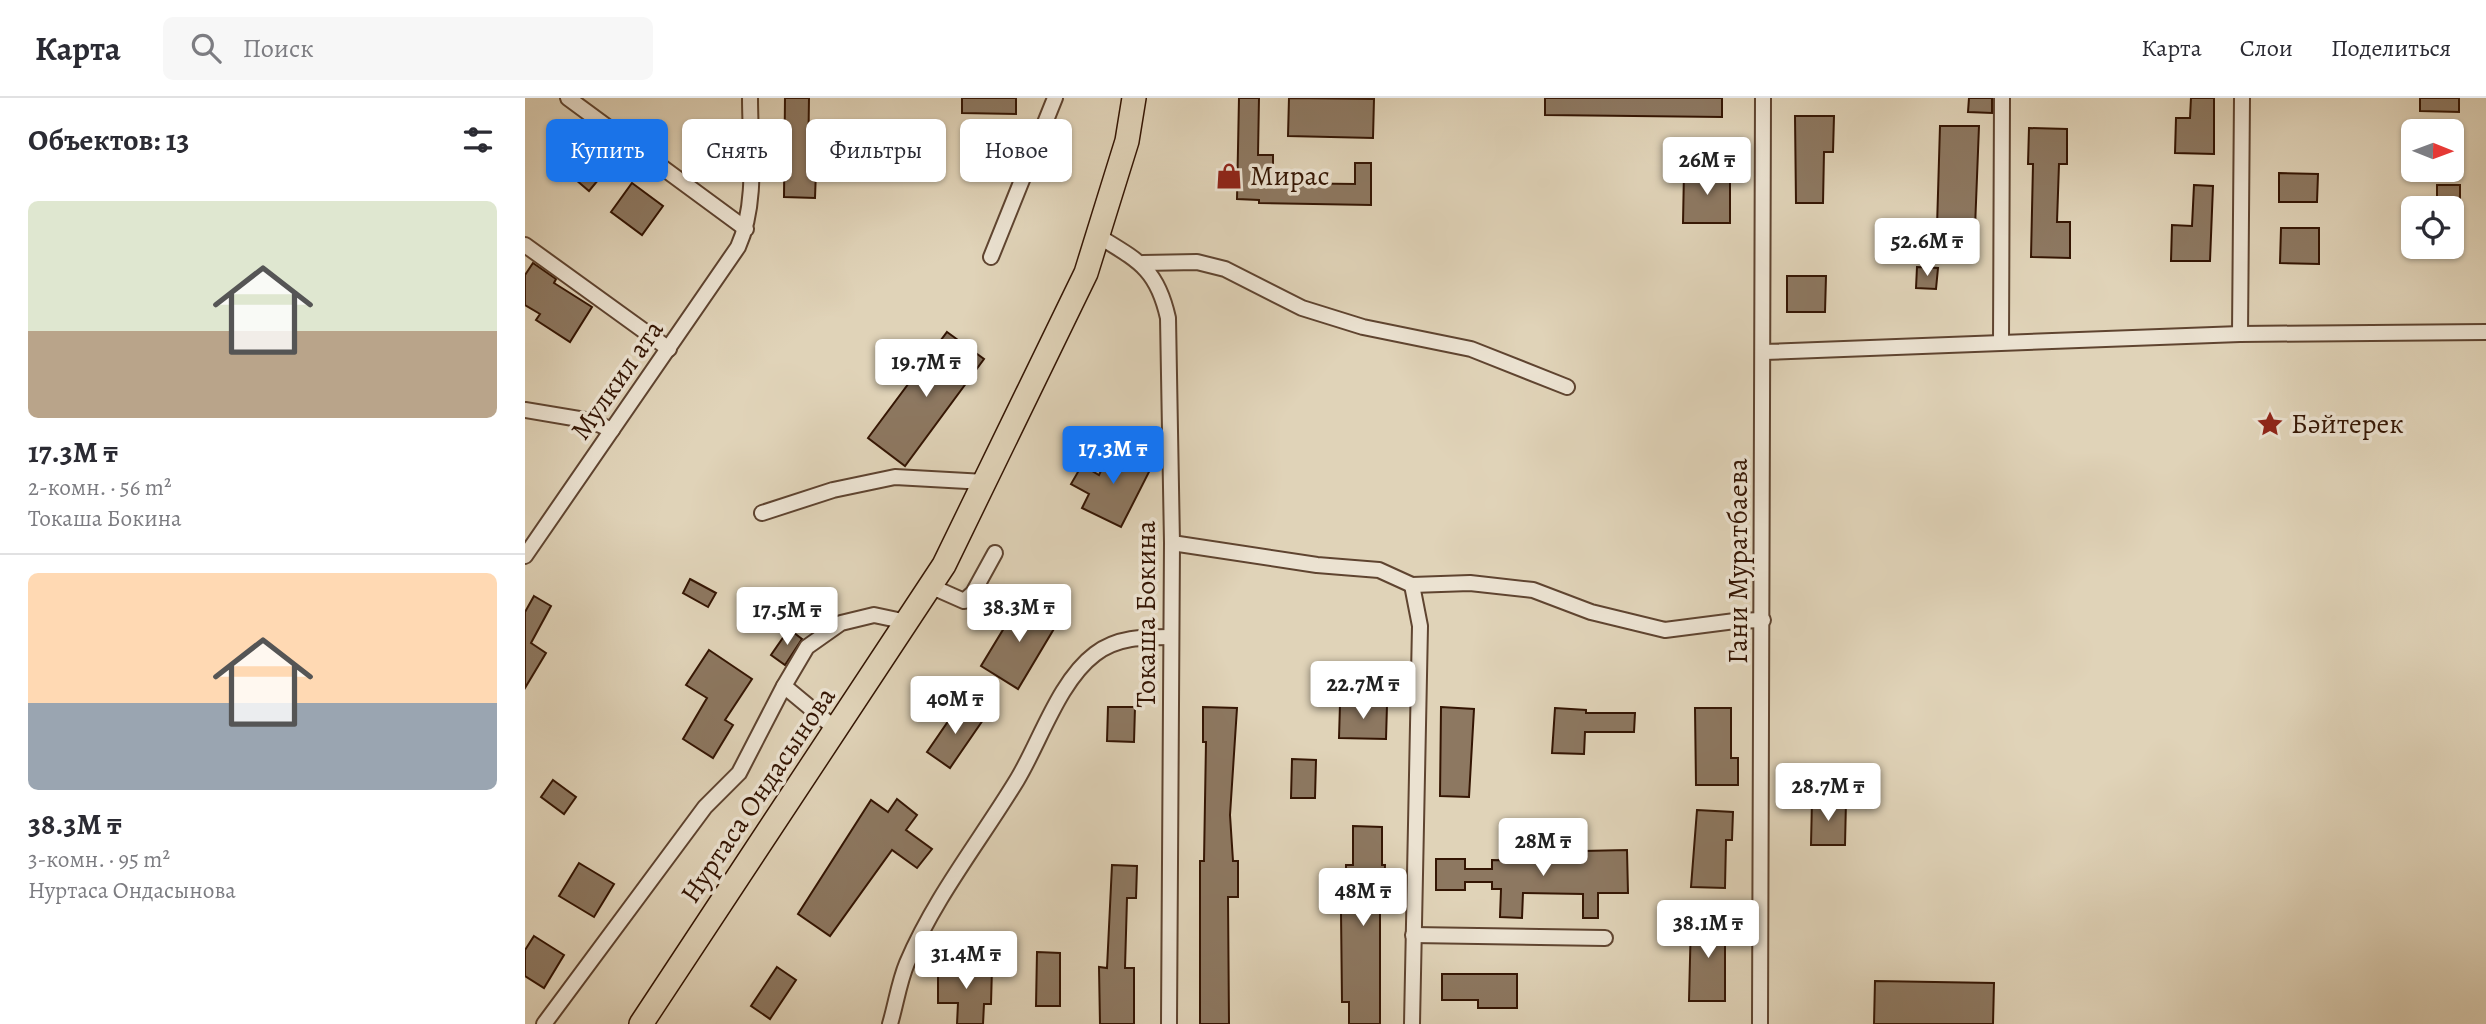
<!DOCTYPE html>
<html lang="ru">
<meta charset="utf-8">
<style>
:root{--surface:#fff;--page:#f7f7f7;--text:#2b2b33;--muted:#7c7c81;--line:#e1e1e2;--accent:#1a73e8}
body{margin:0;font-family:Alegreya,serif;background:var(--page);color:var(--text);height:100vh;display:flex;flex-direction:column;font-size:26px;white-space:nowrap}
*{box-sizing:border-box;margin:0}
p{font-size:23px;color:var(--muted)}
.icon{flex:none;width:38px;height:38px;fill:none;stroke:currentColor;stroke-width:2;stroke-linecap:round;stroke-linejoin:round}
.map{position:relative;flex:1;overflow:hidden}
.side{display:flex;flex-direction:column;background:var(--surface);width:525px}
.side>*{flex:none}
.top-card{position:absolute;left:21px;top:21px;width:665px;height:63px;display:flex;gap:14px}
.needle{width:46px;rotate:91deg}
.tools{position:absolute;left:1876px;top:21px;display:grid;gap:14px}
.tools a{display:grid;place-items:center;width:63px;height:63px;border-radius:10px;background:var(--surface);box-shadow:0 2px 5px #0004;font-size:35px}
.price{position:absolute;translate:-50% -60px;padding:0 16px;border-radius:7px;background:#fff;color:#222;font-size:23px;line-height:46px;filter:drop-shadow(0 2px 4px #0008)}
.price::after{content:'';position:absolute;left:50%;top:42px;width:21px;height:16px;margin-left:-10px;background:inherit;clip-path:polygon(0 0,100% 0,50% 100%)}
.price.selected{background:var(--accent);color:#fff}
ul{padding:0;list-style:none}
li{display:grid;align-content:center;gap:14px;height:371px;padding:0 28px}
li+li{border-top:2px solid var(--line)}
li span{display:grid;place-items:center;height:217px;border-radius:10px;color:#555}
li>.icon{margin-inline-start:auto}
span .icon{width:126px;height:126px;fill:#fffc;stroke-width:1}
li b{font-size:30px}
h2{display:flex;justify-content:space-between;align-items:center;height:84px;padding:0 28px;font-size:30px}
.pill{padding:0 24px;border-radius:10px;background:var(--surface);box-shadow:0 2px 5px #0004;font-size:24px;line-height:63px}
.pill.selected{background:var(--accent);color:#fff}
header{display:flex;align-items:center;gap:42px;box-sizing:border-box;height:98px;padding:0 35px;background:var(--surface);border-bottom:2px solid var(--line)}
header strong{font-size:33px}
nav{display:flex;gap:38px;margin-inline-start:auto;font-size:24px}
.search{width:490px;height:63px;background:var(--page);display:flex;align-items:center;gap:18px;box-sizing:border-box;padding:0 24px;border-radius:10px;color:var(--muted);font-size:26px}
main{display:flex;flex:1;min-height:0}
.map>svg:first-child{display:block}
</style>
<header>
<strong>Карта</strong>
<div class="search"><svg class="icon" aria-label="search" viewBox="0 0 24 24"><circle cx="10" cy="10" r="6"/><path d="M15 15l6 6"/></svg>Поиск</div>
<nav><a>Карта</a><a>Слои</a><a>Поделиться</a></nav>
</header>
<main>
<section class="side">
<h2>Объектов: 13<svg class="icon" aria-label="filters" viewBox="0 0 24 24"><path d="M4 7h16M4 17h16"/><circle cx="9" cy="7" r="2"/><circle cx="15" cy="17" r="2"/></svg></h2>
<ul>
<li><span style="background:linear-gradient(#dfe7d0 60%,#b9a48a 0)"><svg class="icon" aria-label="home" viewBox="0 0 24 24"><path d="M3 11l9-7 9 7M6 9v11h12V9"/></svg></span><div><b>17.3M ₸</b><p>2-комн. · 56 m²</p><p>Токаша Бокина</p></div></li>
<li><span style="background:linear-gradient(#ffd9b3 60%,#9aa5b1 0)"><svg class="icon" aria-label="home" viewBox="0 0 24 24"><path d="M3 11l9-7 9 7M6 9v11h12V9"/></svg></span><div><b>38.3M ₸</b><p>3-комн. · 95 m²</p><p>Нуртаса Ондасынова</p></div></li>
</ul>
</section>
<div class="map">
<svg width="1961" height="926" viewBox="0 0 1961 926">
<rect width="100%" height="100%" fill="#e0d3b8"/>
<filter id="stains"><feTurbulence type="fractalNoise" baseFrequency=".00286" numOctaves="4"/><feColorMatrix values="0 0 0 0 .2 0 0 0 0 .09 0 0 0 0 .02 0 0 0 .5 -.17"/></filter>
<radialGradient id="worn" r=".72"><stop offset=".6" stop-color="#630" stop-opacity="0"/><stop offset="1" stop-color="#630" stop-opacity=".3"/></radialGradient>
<!-- building -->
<g fill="#8d7861" stroke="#341503" stroke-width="2">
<path d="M260 0H284L283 72H291L290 100 259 99Z"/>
<path d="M437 0H491V16L437 15Z"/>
<path d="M714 0H734L733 57H748V85L830 86V65H846V107L734 105V102L712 101Z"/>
<path d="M764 0 849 1 848 40 763 38Z"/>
<path d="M1020 0H1197V19L1020 17Z"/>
<path d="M1444 0H1467V15L1443 14Z"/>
<path d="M1666 0H1689V56L1650 55 1651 20H1665Z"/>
<path d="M1895 0H1934V14L1895 13Z"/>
<path d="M1270 18H1309L1308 54H1299L1298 105H1271Z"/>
<path d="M1415 28H1454L1450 130 1412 129Z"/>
<path d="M1504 30 1542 31V66H1534L1532 124H1545V160L1506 159 1508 66H1503Z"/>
<path d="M68 48 87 65 64 93 44 76Z"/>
<path d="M1159 73H1205V125H1158Z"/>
<path d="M1754 75 1793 76 1792 104H1754Z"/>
<path d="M107 85 138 108 117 137 86 114Z"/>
<path d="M1669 87 1688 88 1685 163H1646L1647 127 1667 128Z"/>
<rect x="1912" y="87" width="23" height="23"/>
<path d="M1756 130H1794V166L1755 165Z"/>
<path d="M8 165 31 181 29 185 67 209 45 244 11 222 15 216 0 207V177Z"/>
<path d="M1392 169 1413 170 1411 191 1391 190Z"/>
<path d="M1262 178H1301L1300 214H1262Z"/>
<path d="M422 234 459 261 380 368 343 340Z"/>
<path d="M588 348 627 368 596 429 557 410 564 396 546 386 557 367 574 377Z"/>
<path d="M165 481 191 495 183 509 158 495Z"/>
<path d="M9 498 26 508 6 545 21 555 0 590V514Z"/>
<path d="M496 502 533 524 493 591 456 568Z"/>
<path d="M264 531 277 541 260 567 246 557Z"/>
<path d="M184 552 227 581 200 622 208 627 188 660 158 641 182 600 161 587Z"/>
<path d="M435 606 458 622 425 670 402 654Z"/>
<path d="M815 606 862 607 861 641 814 640Z"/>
<path d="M583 609H610L609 644 582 643Z"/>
<path d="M678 609 712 610 705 717 708 763H713V799H703L704 926H675V763H679L681 644H678Z"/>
<path d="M916 609 949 611 944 699 915 698Z"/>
<path d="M1030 610 1061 612V615H1110L1109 634H1060L1059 656 1027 655Z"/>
<path d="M1170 610H1206V660H1213V687H1171Z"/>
<path d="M767 661 791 662 790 700H766Z"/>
<path d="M28 682 51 699 39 716 16 699Z"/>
<path d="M372 701 392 717 381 732 407 751 392 770 367 752 305 838 273 816 346 702 363 714Z"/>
<path d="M1287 702 1321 703 1320 747H1286Z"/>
<path d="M1172 712 1208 714 1207 742H1201L1200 790 1166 789Z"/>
<path d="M828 728 857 729V767H860L859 795H855V926H824V904H817L816 814H821V767H828Z"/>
<path d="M1102 752 1103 795H1073V820H1058V796L998 795 997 820 975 819 976 791H967V784H940V792H911V761H940V771H967V762L1018 763V759H1058V753Z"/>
<path d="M54 765 89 786 69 819 34 798Z"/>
<path d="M587 767 612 768 611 800H602L600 870H609V926H575L574 869 582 870Z"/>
<path d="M1200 820V903H1164L1166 821Z"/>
<path d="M9 838 39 857 19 890 0 878V852Z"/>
<path d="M512 854 535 855V908H511Z"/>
<path d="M413 868 467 870 466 906H459L458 926H432L433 905H413Z"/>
<path d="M252 869 271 882 245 921 226 908Z"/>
<path d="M917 876H992V910H953V902H917Z"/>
<path d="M1350 883 1469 885 1468 926H1349Z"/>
</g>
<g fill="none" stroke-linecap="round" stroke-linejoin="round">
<!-- minor casing -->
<g stroke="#5f4430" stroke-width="18">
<g id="minor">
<path d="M43 0 221 131"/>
<path d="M573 138C614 163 632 171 643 220L647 445 644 926"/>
<path d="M0 147 144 251"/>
<path d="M466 159 530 0"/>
<path d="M618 165 672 164 700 171 777 210 838 229 946 251 1042 289"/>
<path d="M1715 236 1717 0"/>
<path d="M1476 244 1477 0"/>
<path d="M1239 254 1715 236 1961 234"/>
<path d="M0 312 66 323 87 332"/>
<path d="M237 415 308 392 370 379 460 384"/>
<path d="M647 445 792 467 854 472 887 487 945 485 1008 492 1066 514 1140 532 1210 523 1238 522"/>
<path d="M0 458 213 149C233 105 225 48 225 0"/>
<path d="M887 487 895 528 887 926"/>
<path d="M405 488 439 503 448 495 470 455"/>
<path d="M259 588 282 549 316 525 349 517 382 524"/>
<path d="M888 837 1080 840"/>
<path d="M19 926 180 709 214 675 259 588 312 632"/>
<path d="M365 926C371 906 374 884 382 865 410 799 455 743 492 682 515 644 534 583 570 556 592 539 618 539 646 539"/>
<path d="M1235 926 1238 0"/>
</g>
</g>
<!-- primary casing -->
<g stroke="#341503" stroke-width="26">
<path id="primary" d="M116 926 419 467 561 175 602 43 609 0"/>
</g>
<!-- minor -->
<use href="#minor" stroke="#ebe2d1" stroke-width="14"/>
<!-- primary -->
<use href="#primary" stroke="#e0d3b8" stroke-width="23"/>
</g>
<!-- icons -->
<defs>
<g id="shop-bare" transform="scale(2.1)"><path d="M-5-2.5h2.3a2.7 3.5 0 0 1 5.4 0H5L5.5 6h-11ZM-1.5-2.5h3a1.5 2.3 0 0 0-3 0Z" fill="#8f2418" stroke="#ebe2d1" stroke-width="2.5" paint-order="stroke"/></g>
<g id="sight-bare" transform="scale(2.1)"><path d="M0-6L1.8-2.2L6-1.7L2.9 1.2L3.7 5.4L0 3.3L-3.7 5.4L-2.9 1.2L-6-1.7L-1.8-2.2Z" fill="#8f2418" stroke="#ebe2d1" stroke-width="2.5" paint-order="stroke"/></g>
</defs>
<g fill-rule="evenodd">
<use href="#shop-bare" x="704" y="78"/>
<use href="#sight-bare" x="1745" y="326"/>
</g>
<g text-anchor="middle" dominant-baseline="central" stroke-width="7" stroke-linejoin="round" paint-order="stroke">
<!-- poi labels -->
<g font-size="28" fill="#341503" stroke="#ebe2d1" text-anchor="start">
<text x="725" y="78">Мирас</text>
<text x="1766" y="326">Бәйтерек</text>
</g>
<!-- street labels -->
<g font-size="28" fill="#341503" stroke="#ebe2d1">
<text transform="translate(92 282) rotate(-55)">Мулкил ата</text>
<text transform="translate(1213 463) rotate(-90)">Гани Муратбаева</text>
<text transform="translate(621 516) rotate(-90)">Токаша Бокина</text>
<text transform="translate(233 697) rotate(-56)">Нуртаса Ондасынова</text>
</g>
</g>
<rect width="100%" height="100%" filter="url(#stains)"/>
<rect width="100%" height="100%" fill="url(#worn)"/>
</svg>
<div class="tools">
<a><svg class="needle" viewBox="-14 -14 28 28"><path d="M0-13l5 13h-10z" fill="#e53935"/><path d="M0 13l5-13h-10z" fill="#7c7c81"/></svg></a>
<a><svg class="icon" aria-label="locate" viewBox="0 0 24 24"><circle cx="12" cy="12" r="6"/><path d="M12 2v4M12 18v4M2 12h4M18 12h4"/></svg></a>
</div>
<b class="price" style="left:1182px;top:99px">26M ₸</b>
<b class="price" style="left:1402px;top:180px">52.6M ₸</b>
<b class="price" style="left:401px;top:301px">19.7M ₸</b>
<b class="price selected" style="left:588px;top:388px">17.3M ₸</b>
<b class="price" style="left:494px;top:546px">38.3M ₸</b>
<b class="price" style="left:262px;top:549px">17.5M ₸</b>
<b class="price" style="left:838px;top:623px">22.7M ₸</b>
<b class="price" style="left:430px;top:638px">40M ₸</b>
<b class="price" style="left:1303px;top:725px">28.7M ₸</b>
<b class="price" style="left:1018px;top:780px">28M ₸</b>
<b class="price" style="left:838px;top:830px">48M ₸</b>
<b class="price" style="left:1183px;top:862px">38.1M ₸</b>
<b class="price" style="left:441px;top:893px">31.4M ₸</b>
<div class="top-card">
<a class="pill selected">Купить</a>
<a class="pill">Снять</a>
<a class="pill">Фильтры</a>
<a class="pill">Новое</a>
</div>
</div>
</main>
